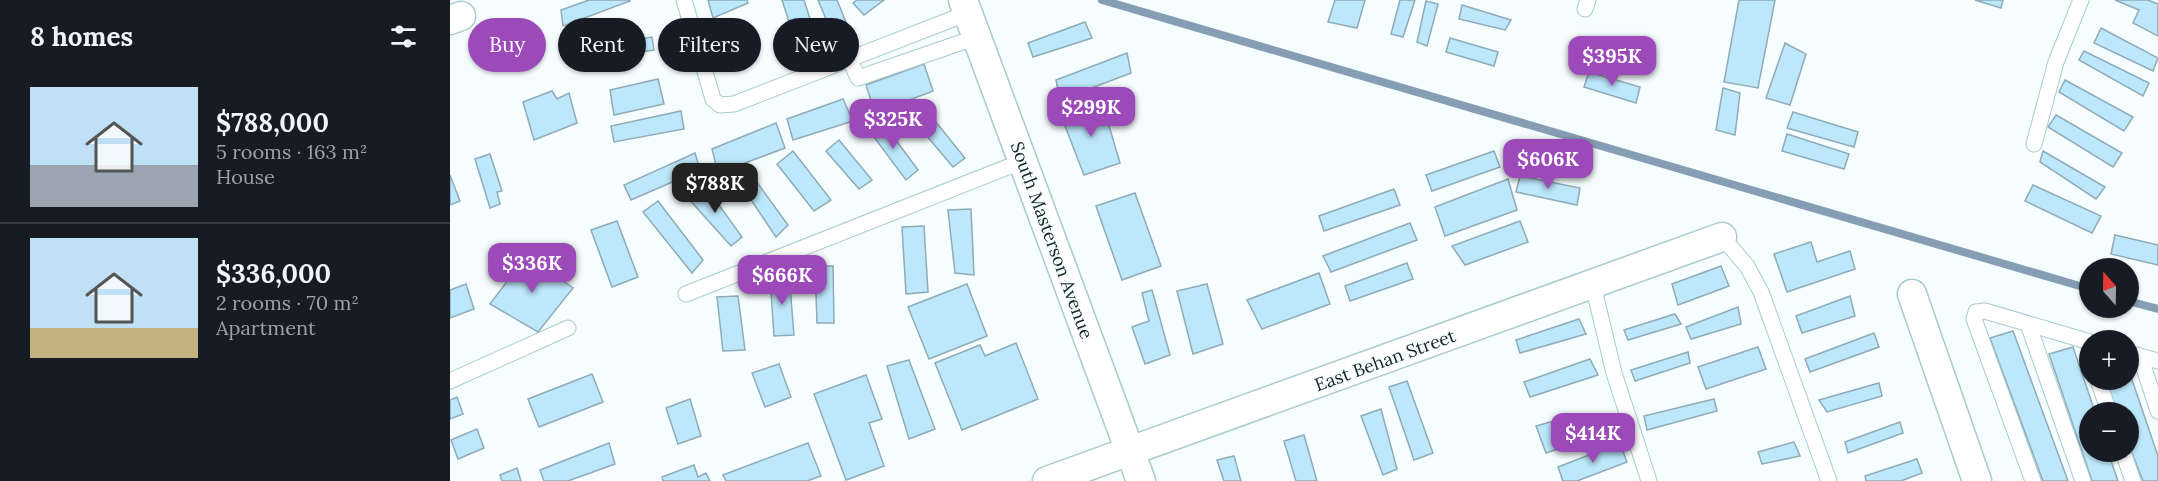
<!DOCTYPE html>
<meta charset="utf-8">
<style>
:root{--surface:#171b24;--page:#242831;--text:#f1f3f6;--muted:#9ea1a6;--line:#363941;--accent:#9c4ab9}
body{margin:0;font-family:Lora,serif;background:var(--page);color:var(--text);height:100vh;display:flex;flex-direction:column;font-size:22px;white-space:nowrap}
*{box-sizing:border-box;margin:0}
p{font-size:20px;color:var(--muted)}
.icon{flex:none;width:33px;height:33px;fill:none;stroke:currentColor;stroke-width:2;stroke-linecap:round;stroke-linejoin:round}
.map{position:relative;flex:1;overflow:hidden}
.drawer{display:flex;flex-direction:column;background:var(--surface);width:450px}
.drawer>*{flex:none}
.top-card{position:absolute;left:18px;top:18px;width:570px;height:54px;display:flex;gap:12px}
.needle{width:39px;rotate:340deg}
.fabs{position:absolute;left:1629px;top:258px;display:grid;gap:12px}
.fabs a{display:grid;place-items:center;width:60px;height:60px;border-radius:50%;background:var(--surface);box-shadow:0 2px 4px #0004;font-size:30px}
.price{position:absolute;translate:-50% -51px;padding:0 14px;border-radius:12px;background:var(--accent);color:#fff;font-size:20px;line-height:39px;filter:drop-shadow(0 2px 3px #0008)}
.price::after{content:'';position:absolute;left:50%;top:36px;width:18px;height:14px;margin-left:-9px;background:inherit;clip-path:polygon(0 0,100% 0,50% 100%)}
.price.on{background:#222;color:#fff}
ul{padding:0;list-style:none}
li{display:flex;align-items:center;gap:18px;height:150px;padding:0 30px}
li+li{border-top:2px solid var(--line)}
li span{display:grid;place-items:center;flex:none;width:168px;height:120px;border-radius:0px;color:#555}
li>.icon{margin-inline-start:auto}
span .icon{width:72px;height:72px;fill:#fffc;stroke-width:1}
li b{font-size:26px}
h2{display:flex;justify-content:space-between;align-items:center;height:72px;padding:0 30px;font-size:26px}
.tag{padding:0 21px;border-radius:27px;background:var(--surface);box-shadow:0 2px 4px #0004;font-size:21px;line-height:54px}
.tag.on{background:var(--accent);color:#fff}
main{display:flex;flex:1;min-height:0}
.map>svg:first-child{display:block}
</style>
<main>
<section class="drawer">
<h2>8 homes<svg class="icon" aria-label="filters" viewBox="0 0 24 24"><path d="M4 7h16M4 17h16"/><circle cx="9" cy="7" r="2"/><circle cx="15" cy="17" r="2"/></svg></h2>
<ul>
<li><span style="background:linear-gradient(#bfe0f5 65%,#9aa5b1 0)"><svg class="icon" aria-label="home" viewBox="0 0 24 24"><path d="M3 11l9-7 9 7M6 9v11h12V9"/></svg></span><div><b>$788,000</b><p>5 rooms · 163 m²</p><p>House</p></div></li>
<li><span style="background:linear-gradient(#bfe0f5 75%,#c2b280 0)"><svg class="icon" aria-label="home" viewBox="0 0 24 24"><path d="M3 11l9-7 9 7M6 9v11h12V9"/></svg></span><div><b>$336,000</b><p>2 rooms · 70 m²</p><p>Apartment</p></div></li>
</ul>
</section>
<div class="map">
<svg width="1708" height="481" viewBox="0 0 1708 481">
<rect width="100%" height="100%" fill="#f6fdfe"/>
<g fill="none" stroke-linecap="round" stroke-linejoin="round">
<!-- stream -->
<g stroke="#869eb3" stroke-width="8">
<path d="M652 0 1640 289"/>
<path d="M1678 301 1708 309"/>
</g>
</g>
<!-- building -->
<g fill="#bde8fb" stroke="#8fabb8" stroke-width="1.5">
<path d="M139 0H180V1L113 26 111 10Z"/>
<path d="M258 0H297L298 3 263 18Z"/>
<path d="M332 0H354L362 25 342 31Z"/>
<path d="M368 0H387L400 32 384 38Z"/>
<path d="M407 0H434L414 15 403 3Z"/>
<path d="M885 0H915L907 28 878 22Z"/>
<path d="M950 0H965L953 37 941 34Z"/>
<path d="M1289 0H1325L1308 88 1274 82Z"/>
<path d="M1525 0H1553L1551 8Z"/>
<path d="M1665 0H1698L1708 4V36L1683 23 1689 10Z"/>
<path d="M976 1 988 4 977 46 967 42Z"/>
<path d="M1012 5 1061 20 1055 30 1009 19Z"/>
<path d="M635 22 642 38 583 57 578 43Z"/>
<path d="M1651 28 1708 58 1703 71 1644 43Z"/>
<path d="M202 37 204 50 135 60 133 47Z"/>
<path d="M1000 38 1048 52 1044 66 996 52Z"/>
<path d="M1335 43 1356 54 1340 105 1316 98Z"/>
<path d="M1634 51 1699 83 1693 96 1629 60Z"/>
<path d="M677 53 681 73 610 100 606 80Z"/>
<path d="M474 64 483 91 425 113 416 85Z"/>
<path d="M1139 72 1190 87 1186 103 1134 87Z"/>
<path d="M208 79 214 104 164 115 160 90Z"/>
<path d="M1615 80 1683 117 1674 131 1609 92Z"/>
<path d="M1273 88 1290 93 1285 135 1266 130Z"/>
<path d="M102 91 107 99 119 93 127 123 84 140 73 102Z"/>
<path d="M393 99 403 121 343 140 337 119Z"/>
<path d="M652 102 670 163 634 175 610 113Z"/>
<path d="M473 106 515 158 503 167 460 116Z"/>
<path d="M231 111 234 129 164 142 161 126Z"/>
<path d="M1343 112 1408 132 1404 147 1337 128Z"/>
<path d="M1606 115 1672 153 1663 167 1598 127Z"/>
<path d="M431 120 468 170 456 180 418 129Z"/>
<path d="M326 123 335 148 268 173 262 149Z"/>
<path d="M1337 134 1399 154 1394 169 1332 151Z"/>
<path d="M389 140 422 180 409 189 376 151Z"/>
<path d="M343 151 381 200 364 211 327 164Z"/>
<path d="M1044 151 1050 167 982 191 976 175Z"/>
<path d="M1593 151 1655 187 1646 199 1590 162Z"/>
<path d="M245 153 250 170 181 200 174 185Z"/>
<path d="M40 154 52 191 47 192 50 204 40 208 25 159Z"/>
<path d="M298 170 338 225 326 237 287 179Z"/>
<path d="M0 175 10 201 0 205Z"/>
<path d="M1070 176 1130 188 1127 205 1066 192Z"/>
<path d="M1058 179 1067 210 995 236 985 207Z"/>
<path d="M254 184 292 237 281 246 237 197Z"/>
<path d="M1583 185 1651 216 1642 233 1575 201Z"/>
<path d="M944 189 950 205 874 231 869 216Z"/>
<path d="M685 193 711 266 672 280 646 206Z"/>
<path d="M208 201 253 260 242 273 193 212Z"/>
<path d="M521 209 524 275 505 273 498 210Z"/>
<path d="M167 221 188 277 162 287 141 230Z"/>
<path d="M1070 221 1078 242 1015 265 1002 246Z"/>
<path d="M960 223 967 240 881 272 873 256Z"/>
<path d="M474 226 478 292 456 294 452 227Z"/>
<path d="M1665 235 1708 245V265L1661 254Z"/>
<path d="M1361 242 1367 262 1400 251 1405 269 1337 292 1324 254Z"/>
<path d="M77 255 123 288 88 332 40 304Z"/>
<path d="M957 263 963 279 900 301 895 286Z"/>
<path d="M365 266H383L384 323H367Z"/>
<path d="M1271 266 1279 286 1228 305 1222 284Z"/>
<path d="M869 273 880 304 812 329 797 300Z"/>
<path d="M339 274 344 335 324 336 320 277Z"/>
<path d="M16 284 24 309 0 318V290Z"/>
<path d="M517 284 537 336 479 359 458 307Z"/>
<path d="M757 284 773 344 743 354 727 291Z"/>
<path d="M702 290 720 355 695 364 682 327 699 321 692 293Z"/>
<path d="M288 296 295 350 273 351 267 297Z"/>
<path d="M1400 296 1405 316 1352 333 1346 316Z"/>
<path d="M1288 307 1291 324 1241 339 1236 327Z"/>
<path d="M1225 314 1231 324 1178 340 1174 330Z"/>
<path d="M1129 319 1136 334 1070 353 1066 340Z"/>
<path d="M1563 331 1618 481H1593L1540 338Z"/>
<path d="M1424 333 1429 347 1360 372 1355 359Z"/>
<path d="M566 343 588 399 512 430 485 363 530 345 535 356Z"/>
<path d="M1308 347 1316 369 1256 389 1248 367Z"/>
<path d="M1623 347 1645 412H1640V452H1658L1668 481H1642L1599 354Z"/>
<path d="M1238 352 1240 363 1185 381 1181 370Z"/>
<path d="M1140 359 1148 375 1080 397 1074 382Z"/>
<path d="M459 360 485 429 459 439 437 366Z"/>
<path d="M329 364 341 397 315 407 302 373Z"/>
<path d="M1678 368 1708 456V481H1693L1678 443V412H1667L1655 380H1678Z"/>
<path d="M142 374 153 402 89 427 78 399Z"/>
<path d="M416 375 432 419 419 423 434 466 396 480 364 394Z"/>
<path d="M957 381 983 453 964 460 939 387Z"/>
<path d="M1429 383 1432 396 1377 412 1369 400Z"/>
<path d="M7 397 13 414 0 419V400Z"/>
<path d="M240 399 251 436 228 444 216 408Z"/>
<path d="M1264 399 1267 411 1197 430 1194 416Z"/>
<path d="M931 409 947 469 933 475 911 416Z"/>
<path d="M1125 415 1131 441 1096 453 1086 426Z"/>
<path d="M1450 422 1453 433 1398 453 1395 442Z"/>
<path d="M27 429 34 448 8 459 1 440Z"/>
<path d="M854 435 867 481H846L834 441Z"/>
<path d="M1344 442 1350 456 1312 464 1308 452Z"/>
<path d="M159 443 165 464 118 481H94L90 470Z"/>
<path d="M358 443 371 476 357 481H276L273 475Z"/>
<path d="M1170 443 1177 462 1127 481H1113L1108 467Z"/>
<path d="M784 456 791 481H774L767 460Z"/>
<path d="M1467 459 1472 473 1451 481H1416L1415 476Z"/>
<path d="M244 465 248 477 256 473 260 481H213L212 477Z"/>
<path d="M67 468 71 481H52L50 475Z"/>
</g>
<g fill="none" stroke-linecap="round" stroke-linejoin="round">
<!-- lane casing -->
<g stroke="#a9cbce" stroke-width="17">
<g id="lane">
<path d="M234 0 263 99 270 105 284 104 518 13"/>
<path d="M1135 9 1138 0"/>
<path d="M399 58 408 78 527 37"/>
<path d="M1584 144 1606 62 1631 0"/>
<path d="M1272 237 1297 266 1311 292 1379 481"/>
<path d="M1143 285 1164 373 1199 481"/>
<path d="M236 294 573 161"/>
<path d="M1578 324 1633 481"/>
<path d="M1678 353 1708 361"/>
<path d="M1690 356 1708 411"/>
<path d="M1648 380 1659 412"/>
<path d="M0 381 118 328"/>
<path d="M1673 452 1683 481"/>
<path d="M1583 481 1524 319 1526 312 1535 311 1640 342"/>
</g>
</g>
<!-- street casing -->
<g stroke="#a9cbce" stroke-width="31">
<g id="street">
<path d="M513 0 691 481"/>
<path d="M0 20 11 16"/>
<path d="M1462 294 1527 481"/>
<path d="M597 481 1272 237"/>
</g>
</g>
<!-- lane -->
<use href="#lane" stroke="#fff" stroke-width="15"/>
<!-- street -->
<use href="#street" stroke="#fff" stroke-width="28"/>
</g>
<g text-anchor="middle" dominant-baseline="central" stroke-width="4.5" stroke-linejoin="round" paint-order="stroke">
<!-- street labels -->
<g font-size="18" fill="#172426" stroke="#f6fdfe">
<text transform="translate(602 240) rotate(70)">South Masterson Avenue</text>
<text transform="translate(935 360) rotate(-20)">East Behan Street</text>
</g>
</g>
</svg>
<div class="fabs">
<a><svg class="needle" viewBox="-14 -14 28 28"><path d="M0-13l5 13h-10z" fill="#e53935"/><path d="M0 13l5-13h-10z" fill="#9ea1a6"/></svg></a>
<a>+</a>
<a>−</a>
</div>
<b class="price" style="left:1162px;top:87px">$395K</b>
<b class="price" style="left:641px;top:138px">$299K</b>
<b class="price" style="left:443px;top:150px">$325K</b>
<b class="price" style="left:1098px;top:190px">$606K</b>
<b class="price on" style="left:265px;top:214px">$788K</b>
<b class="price" style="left:82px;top:294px">$336K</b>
<b class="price" style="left:332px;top:306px">$666K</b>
<b class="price" style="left:1143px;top:464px">$414K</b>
<div class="top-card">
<a class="tag on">Buy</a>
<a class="tag">Rent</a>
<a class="tag">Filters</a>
<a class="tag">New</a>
</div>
</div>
</main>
